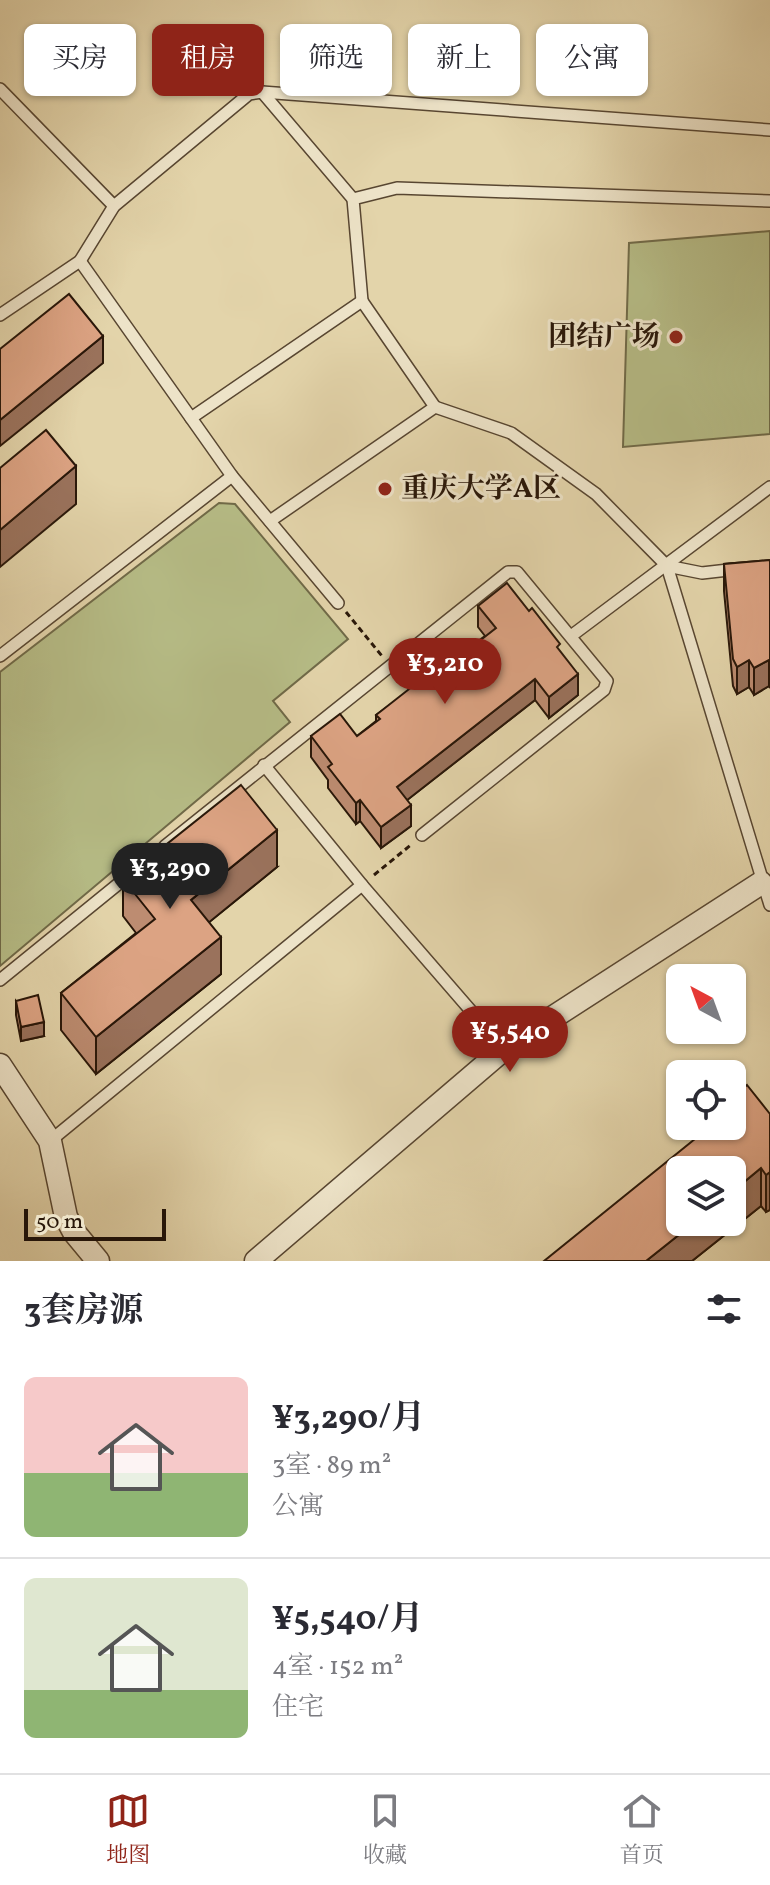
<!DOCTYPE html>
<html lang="zh">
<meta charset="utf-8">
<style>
:root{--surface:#fff;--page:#f2f2f3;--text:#2b2b33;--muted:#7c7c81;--line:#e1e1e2;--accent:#8f2418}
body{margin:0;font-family:Vollkorn,"Noto Serif SC",serif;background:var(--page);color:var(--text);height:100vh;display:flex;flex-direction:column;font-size:30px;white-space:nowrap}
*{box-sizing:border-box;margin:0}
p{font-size:26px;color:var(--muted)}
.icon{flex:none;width:44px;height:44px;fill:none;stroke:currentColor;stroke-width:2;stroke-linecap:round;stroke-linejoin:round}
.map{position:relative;height:1261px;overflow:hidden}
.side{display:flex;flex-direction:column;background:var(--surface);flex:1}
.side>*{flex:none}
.guide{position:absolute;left:24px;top:24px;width:722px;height:72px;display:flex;gap:16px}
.needle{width:52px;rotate:319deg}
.fabs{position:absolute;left:666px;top:964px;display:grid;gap:16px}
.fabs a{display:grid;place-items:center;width:80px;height:80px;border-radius:12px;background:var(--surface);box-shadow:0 2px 6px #0004;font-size:40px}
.scale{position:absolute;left:24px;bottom:20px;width:142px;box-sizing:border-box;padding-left:8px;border:4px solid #291709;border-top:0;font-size:22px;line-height:28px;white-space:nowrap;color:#291709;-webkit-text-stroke:6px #ede3c8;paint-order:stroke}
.price{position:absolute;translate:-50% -68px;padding:0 18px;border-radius:28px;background:var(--accent);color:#fff;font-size:26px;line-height:52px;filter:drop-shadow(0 2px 4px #0008)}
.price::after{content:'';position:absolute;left:50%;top:48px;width:24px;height:18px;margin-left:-12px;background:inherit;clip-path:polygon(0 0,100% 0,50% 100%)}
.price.active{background:#222;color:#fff}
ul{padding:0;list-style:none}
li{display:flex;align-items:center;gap:24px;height:200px;padding:0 24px}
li+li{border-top:2px solid var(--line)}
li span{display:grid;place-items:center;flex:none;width:224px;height:160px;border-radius:12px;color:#555}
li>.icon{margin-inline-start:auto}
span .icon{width:96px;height:96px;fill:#fffc;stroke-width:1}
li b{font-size:34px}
h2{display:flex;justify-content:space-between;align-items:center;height:96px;padding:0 24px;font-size:34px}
.pill{padding:0 28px;border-radius:12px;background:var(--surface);box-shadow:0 2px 6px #0004;font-size:28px;line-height:72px}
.pill.active{background:var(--accent);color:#fff}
.menu{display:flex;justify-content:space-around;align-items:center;height:112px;border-top:2px solid var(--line);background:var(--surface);font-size:22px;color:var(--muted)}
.menu a{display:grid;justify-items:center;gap:4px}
.menu .active{color:var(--accent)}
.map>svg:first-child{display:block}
</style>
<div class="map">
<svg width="770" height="1261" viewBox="0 0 770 1261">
<rect width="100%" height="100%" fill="#e3d4aa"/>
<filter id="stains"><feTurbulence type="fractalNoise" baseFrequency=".0025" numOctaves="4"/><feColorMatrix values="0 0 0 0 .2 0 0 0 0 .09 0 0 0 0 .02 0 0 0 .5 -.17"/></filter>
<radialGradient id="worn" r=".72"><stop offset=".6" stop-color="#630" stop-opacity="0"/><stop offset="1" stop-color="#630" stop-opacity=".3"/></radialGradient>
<!-- green -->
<g fill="#b6bc86" stroke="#706a48" stroke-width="2">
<path d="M770 231V434L623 447 629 243Z"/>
<path d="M219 503 235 504 348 639 273 701 290 722 0 966V672Z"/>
</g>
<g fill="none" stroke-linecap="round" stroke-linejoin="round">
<!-- service casing -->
<g stroke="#584631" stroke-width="14">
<g id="service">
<path d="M0 89 114 206"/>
<path d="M262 92 353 199"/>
<path d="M80 261 232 476 338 603"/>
<path d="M362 301 353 199 397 188 770 201"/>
<path d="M0 315 80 261 114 206 249 94 262 92 770 130"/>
<path d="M435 407 511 433 596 494 667 566 770 905"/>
<path d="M191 418 362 301 435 407 270 521"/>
<path d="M667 566 702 573 737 569"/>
<path d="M571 636 770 487"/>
<path d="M0 656 232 476"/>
<path d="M264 765 362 885 504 1049"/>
<path d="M165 846 508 572H517L607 681 604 690 422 835"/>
<path d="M0 980 133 872"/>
<path d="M50 1141 362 885"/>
</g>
</g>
<!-- minor casing -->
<g stroke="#584631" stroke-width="25">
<g id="minor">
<path d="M0 1065 50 1141 66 1217 74 1232 98 1261"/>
<path d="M256 1261 504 1049 761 883"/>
</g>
</g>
<!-- path -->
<g stroke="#291709" stroke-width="3" stroke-dasharray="6 4" stroke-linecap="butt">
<path d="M346 612 382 656"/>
<path d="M400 677 410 689"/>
<path d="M374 875 412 844"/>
</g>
<!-- service -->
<use href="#service" stroke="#ede3c8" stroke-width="11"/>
<!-- minor -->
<use href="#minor" stroke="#ede3c8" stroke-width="22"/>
</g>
<!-- wall -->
<g fill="#bd8c71" stroke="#291709" stroke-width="2">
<path d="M770 560V688L769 686 754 695 749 687 737 694 733 686 724 591V564Z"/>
<path d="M478 606 560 652 578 695 549 718 535 700 407 800 411 826 381 848 360 821 356 824 328 788V780L311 757V736H357L376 721V715L485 636 478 627Z"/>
<path d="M277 867 209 922 221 974 96 1074 61 1030V993L136 933 123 916V879Z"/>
<path d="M16 1001 44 1036 21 1041 16 1015Z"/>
<path d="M770 1114V1210L766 1212 761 1206 692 1261Z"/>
</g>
<!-- shaded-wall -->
<g fill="#9a725c" stroke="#291709" stroke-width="2">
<path d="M103 336V363L0 446V420Z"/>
<path d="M76 466V504L0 567V530Z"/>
<path d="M749 660V687L737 694V667Z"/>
<path d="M769 660V686L754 695V668Z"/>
<path d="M578 674V695L549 718V697Z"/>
<path d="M535 679V700L397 808V787Z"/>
<path d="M360 800V821L356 824V803Z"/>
<path d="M411 805V826L381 848V827Z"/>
<path d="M277 830V867L191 937V900Z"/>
<path d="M221 937V974L96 1074V1037Z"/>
<path d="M44 1022V1036L21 1041V1027Z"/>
<path d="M761 1168V1206L692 1261H646L695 1222H732V1192Z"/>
<path d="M770 1172V1210L766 1212V1175Z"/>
</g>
<!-- building -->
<g fill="#dca383" stroke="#291709" stroke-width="2">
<path d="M69 294 103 336 0 420V349Z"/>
<path d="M46 430 76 466 0 530V468Z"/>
<path d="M770 560V661L769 660 754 668 749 660 737 667 733 659 724 564Z"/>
<path d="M507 583 529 611 532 608 560 644 557 647 578 674 549 697 535 679 397 787 411 805 381 827 360 800 356 803 328 767 332 764 311 736 340 714 357 736 380 719 376 715 469 642 473 646 496 628 478 606Z"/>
<path d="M241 785 277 830 191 900 221 937 96 1037 61 993 155 919 123 879Z"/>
<path d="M38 995 44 1022 21 1027 16 1001Z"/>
<path d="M747 1085 770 1114V1172L766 1175 761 1168 732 1192V1170H680V1222H695L646 1261H544L711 1126H732V1098Z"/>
</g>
<!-- markers -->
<g fill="#8f2418" stroke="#ede3c8" stroke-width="3">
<circle cx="676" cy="337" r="8"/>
<circle cx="385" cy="489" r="8"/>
</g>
<g text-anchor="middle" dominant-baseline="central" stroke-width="6" stroke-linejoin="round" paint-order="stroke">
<!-- poi labels -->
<g font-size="28" font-weight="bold" fill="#291709" stroke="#ede3c8" text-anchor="end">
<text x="660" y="337">团结广场</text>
<text x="401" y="489" text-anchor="start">重庆大学A区</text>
</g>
</g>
<rect width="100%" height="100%" filter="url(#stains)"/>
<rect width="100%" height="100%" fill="url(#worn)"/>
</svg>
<div class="fabs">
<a><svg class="needle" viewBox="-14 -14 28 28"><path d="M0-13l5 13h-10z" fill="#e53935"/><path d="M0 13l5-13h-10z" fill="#7c7c81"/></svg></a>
<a><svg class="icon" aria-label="locate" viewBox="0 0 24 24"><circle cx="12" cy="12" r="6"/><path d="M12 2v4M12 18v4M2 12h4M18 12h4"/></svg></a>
<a><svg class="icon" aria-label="layers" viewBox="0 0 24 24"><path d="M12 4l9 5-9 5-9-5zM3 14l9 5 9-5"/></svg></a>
</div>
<div class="scale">50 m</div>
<b class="price" style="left:445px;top:706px">¥3,210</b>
<b class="price active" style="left:170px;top:911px">¥3,290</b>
<b class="price" style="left:510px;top:1074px">¥5,540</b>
<div class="guide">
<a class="pill">买房</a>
<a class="pill active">租房</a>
<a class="pill">筛选</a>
<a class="pill">新上</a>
<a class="pill">公寓</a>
</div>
</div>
<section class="side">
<h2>3套房源<svg class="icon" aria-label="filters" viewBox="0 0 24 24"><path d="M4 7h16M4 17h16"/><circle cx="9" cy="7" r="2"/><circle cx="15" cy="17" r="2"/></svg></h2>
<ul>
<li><span style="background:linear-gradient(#f6c9c9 60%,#8fb573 0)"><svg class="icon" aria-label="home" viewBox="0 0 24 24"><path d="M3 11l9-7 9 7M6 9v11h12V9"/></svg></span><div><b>¥3,290/月</b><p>3室 · 89 m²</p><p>公寓</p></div></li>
<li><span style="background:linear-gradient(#dfe7d0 70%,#8fb573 0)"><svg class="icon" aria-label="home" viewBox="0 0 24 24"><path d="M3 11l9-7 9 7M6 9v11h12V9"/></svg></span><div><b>¥5,540/月</b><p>4室 · 152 m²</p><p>住宅</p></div></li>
</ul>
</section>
<nav class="menu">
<a class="active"><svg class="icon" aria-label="map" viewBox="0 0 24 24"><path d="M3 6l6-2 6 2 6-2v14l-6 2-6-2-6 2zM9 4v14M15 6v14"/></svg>地图</a>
<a><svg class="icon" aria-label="saved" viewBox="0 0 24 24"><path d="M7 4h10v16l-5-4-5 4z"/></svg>收藏</a>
<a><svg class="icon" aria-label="home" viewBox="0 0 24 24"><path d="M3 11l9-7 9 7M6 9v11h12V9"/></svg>首页</a>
</nav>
